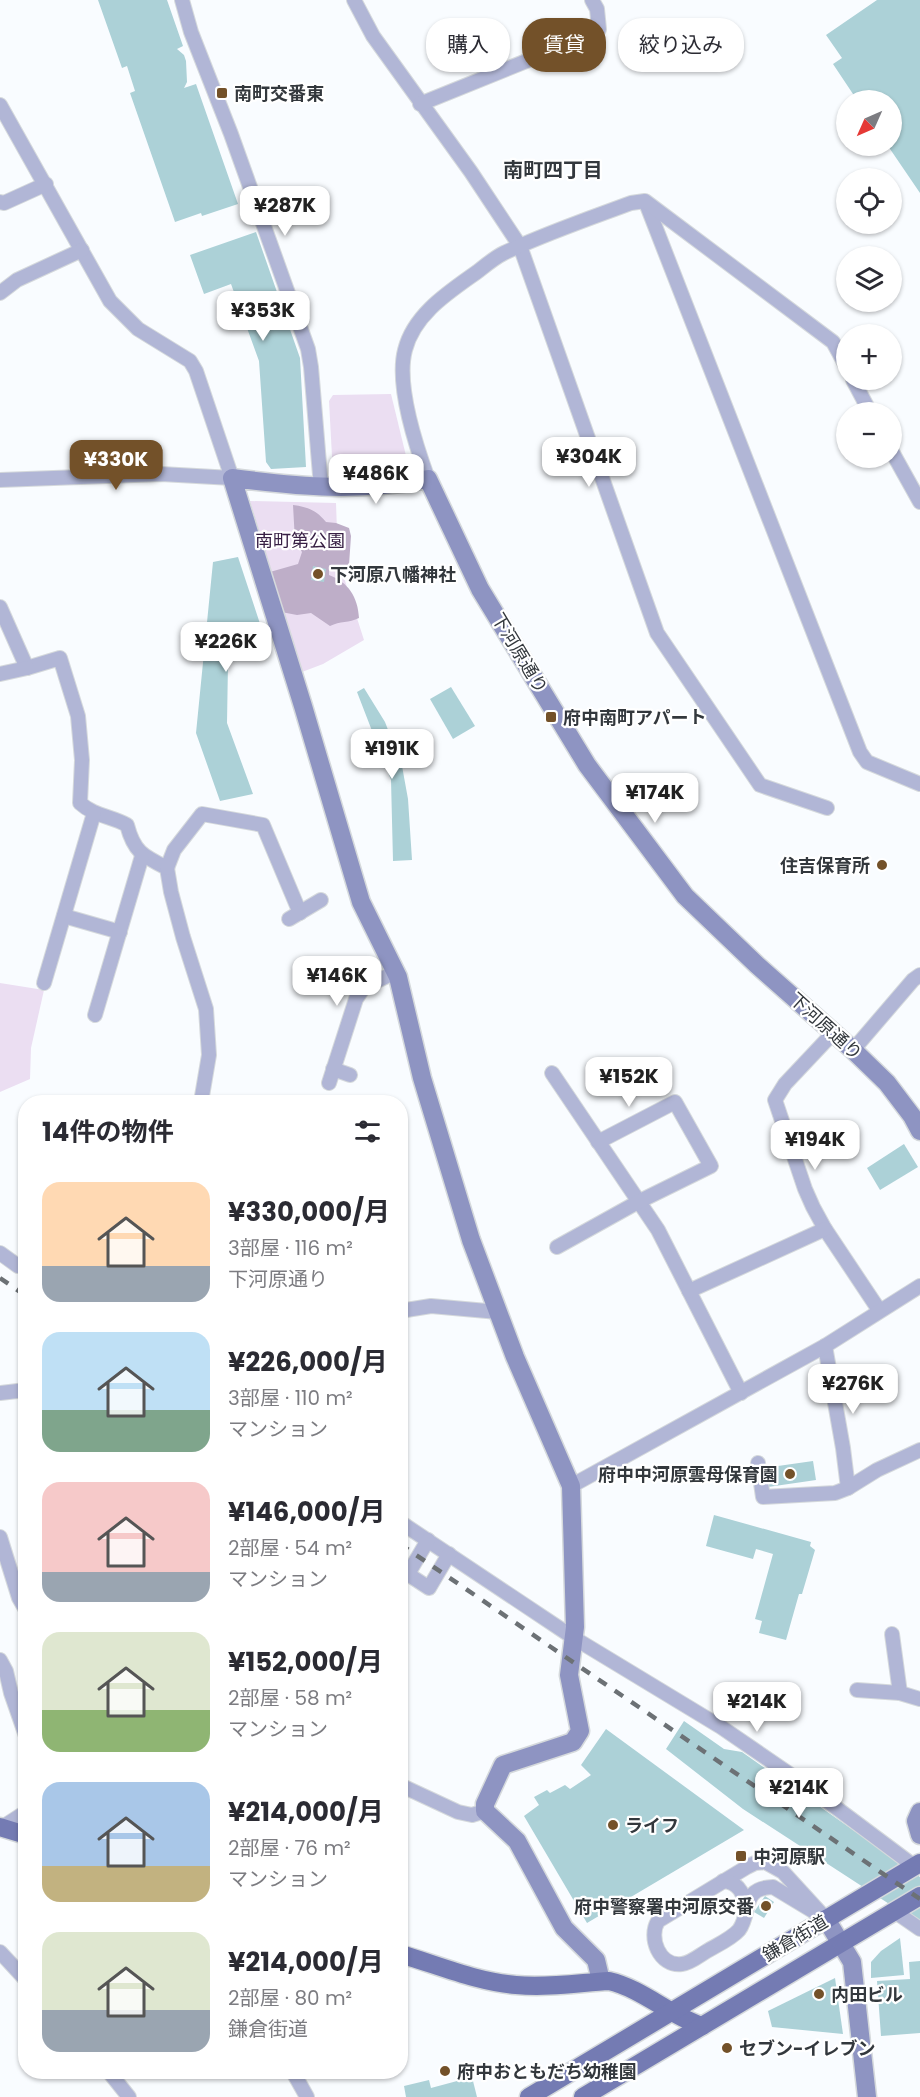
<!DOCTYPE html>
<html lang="ja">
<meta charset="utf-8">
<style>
:root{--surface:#fff;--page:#f7f7f7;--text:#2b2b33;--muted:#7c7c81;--accent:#735129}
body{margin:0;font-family:Poppins,"Noto Sans JP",sans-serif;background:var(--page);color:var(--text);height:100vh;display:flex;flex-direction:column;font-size:22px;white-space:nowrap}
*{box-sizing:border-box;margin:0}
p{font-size:20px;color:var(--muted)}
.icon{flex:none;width:33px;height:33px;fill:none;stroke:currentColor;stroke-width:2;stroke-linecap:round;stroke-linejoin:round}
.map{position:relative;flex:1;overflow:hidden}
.details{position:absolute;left:18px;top:1095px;width:390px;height:984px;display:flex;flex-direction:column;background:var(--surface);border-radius:24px;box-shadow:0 2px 4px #0004}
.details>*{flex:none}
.banner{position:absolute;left:426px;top:18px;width:404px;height:54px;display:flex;gap:12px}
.needle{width:39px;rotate:225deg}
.fabs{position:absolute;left:836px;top:90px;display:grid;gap:12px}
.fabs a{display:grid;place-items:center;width:66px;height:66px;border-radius:50%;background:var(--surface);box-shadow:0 2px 4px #0004;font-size:30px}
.price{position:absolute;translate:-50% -51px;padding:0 14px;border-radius:12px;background:#fff;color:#222;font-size:20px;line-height:39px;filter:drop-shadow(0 2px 3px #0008)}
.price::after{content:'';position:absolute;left:50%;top:36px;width:18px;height:14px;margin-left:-9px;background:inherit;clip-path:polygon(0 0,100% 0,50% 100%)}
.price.active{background:var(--accent);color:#fff}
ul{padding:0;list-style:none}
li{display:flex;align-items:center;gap:18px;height:150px;padding:0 24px}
li span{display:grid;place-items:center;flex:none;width:168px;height:120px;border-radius:18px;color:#555}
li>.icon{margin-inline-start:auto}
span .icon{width:72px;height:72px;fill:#fffc;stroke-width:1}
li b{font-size:26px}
h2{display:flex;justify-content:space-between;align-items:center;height:72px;padding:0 24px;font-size:26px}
.chip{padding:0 21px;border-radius:24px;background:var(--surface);box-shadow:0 2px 4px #0004;font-size:21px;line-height:54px}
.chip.active{background:var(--accent);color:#fff}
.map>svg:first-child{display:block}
</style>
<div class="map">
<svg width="920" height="2097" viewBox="0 0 920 2097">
<rect width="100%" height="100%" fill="#f9fcff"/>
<!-- green -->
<g fill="#ebdef2">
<path d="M391 394 408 464 333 475 329 401 333 395Z"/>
<path d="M250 501 336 503 338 559 364 640 323 664 302 672Z"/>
<path d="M0 983 44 990 31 1048 30 1079 0 1092Z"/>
</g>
<!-- forest -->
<path fill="#beaec8" d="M293 505C308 507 316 510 326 522L336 523 349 528 351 536 349 565 343 568 334 567 329 568V575C348 582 358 597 359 618 349 623 340 621 330 626L311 613 297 615 276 611 270 572 298 564 302 552 295 541Z"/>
<!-- building -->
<g fill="#acd1d7">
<path d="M98 0H167L183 46 177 49 184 55 186 61 187 82 184 88 196 84 238 204 202 216 201 213 175 222 130 93 135 91 127 66 122 68Z"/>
<path d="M877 0H920V193L888 146H891V100H857L833 64 842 58 826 35Z"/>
<path d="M256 232 300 358 306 467 271 469 266 462 259 361 231 284 204 294 190 255Z"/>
<path d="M238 557 268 648 228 663 227 723 253 794 220 801 196 733 213 562Z"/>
<path d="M313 566 326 569 324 582 311 580Z"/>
<path d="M451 687 475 726 453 739 430 699Z"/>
<path d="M364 688 385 722 402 766 408 799 412 860 393 861 391 780 357 692Z"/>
<path d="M904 1144 918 1167 880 1190 867 1168Z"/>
<path d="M813 1461 816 1480 768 1487 764 1468Z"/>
<path d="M714 1515 811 1542 810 1546 815 1550 802 1594H799L786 1640 759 1633 762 1621 755 1619 773 1554 756 1549 753 1559 706 1546Z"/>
<path d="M684 1721 724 1749 742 1752 920 1877V1924L743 1809 666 1749Z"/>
<path d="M606 1729 744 1830 587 1923 524 1816 539 1805 534 1797 547 1790 550 1793 565 1785 570 1789 591 1775 581 1765Z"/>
<path d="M765 1896 774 1902 764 1918 754 1912Z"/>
<path d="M900 1938 904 1975 871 1978V1962L881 1951Z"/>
<path d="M920 1961V2033L881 2036 877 1981 910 1979 909 1962Z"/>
<path d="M835 1978 843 2034 772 2027 768 2011Z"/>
<path d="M472 2077 477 2097H406L404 2086 429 2080 431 2088Z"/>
</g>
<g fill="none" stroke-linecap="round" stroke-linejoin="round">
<!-- street casing -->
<g stroke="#d5d9dc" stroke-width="16">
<g id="street">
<path d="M182 0 191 32 231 134 308 349 311 367 321 487"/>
<path d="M354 0 373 36 471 172 520 246 657 633 760 785 827 808"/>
<path d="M420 104 591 35 599 29 597 9 592 0"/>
<path d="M0 105 110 301 138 329 190 361 196 371 232 478 161 474 0 480"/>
<path d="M0 202 4 203 46 184"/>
<path d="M646 203 860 752 867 762 920 784"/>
<path d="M0 293 17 280 82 250"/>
<path d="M853 380 870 412"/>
<path d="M891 450 920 502"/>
<path d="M428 479C416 446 396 384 405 350 414 314 449 292 477 272 486 265 494 258 504 253 544 234 588 219 631 203L645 201 833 342 846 366"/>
<path d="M0 607 27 668 60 658 78 716 82 760 80 803C94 816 111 816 127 825 134 852 143 856 167 868L171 892 183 937 206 1009 209 1055 201 1102"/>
<path d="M0 674 27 668"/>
<path d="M167 868 174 850 202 814 263 825 300 913"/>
<path d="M64 916 120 932"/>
<path d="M289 919 321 900"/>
<path d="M44 983 94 813"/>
<path d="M95 1015 142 856"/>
<path d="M834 1032 785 1084 775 1100 805 1189 813 1207 825 1229 879 1310"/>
<path d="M853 1050 913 980 920 975"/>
<path d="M333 1069 350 1075"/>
<path d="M552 1073 658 1230 741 1393"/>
<path d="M329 1083 356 999 364 987 396 972"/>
<path d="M557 1247 638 1202 711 1166 675 1102 598 1142"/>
<path d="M0 1253 18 1266 26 1265"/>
<path d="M689 1291 825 1229"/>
<path d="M400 1311 431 1306 498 1312"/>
<path d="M825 1346 843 1448 848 1488"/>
<path d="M0 1393 26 1390"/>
<path d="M758 1463 763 1497 835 1493 848 1488 877 1470 920 1450"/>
<path d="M571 1486 825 1346 920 1286"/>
<path d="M400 1522 574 1638 721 1727 807 1786 914 1866"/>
<path d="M0 1537 19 1598 26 1610"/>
<path d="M400 1569 429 1588 449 1554"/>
<path d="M408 1574 428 1540"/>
<path d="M892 1634 900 1693"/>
<path d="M0 1660 6 1671 11 1693 26 1736"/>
<path d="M857 1690 900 1693 920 1699"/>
<path d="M400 1785 458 1812 472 1815 485 1811"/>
<path d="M1 1828 26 1812"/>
<path d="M765 1862 783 1872 826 1919 773 1887C740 1888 752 1912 739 1930 731 1939 717 1945 707 1951 700 1955 691 1963 682 1964 659 1967 648 1937 658 1921L747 1867 755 1863Z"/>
<path d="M723 1881C739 1882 744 1894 746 1908"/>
<path d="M894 1911 920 1929"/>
<path d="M0 1952 26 1980"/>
<path d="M109 2072 129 2097"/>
<path d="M293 2072 307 2097"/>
</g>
</g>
<!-- secondary casing -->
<g stroke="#d5d9dc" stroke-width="21">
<g id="secondary">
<path d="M920 1812 916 1821 920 1835"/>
<path d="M826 1919 852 1962 867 2097"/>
<path d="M601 1981 596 1960 564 1928 517 1841 485 1811V1804L503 1765 573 1742 580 1731 569 1675 575 1627 571 1486 515 1357 471 1240 422 1078 398 977 361 902 303 706 232 478C302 487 357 492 428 479L480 589 587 765 685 896 757 965 853 1050 887 1083 912 1116 920 1131"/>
</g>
</g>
<!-- primary casing -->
<g stroke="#d5d9dc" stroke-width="21">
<g id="primary">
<path d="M0 1827 26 1835"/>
<path d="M400 1954C438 1965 477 1982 516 1985 547 1988 578 1983 609 1981 643 1989 669 2015 702 2026"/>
<path d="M529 2097 920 1863"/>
<path d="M583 2097 920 1896"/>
</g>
</g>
<!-- street -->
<use href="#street" stroke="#b1b6d6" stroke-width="14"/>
<!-- secondary -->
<use href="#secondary" stroke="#8e94c2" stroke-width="18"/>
<!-- primary -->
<use href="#primary" stroke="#747bb3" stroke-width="18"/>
<!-- rail -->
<g stroke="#6c7175" stroke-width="4.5" stroke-dasharray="10 10" stroke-linecap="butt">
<path d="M0 1278 26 1296"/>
<path d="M400 1544 920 1899"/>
</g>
</g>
<!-- markers -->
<g fill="#735129" stroke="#fff" stroke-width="2">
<rect x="216" y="87" width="12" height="12" rx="3"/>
<circle cx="318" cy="574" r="6"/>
<rect x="545" y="711" width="12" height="12" rx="3"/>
<circle cx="882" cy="865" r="6"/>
<circle cx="790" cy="1474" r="6"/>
<circle cx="613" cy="1825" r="6"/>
<rect x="735" y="1850" width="12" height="12" rx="3"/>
<circle cx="766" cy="1906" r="6"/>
<circle cx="819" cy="1994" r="6"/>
<circle cx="727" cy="2048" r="6"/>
<circle cx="445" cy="2071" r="6"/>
</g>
<g text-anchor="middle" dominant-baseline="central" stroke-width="4.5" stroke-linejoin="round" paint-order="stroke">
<!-- poi labels -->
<g font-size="18" font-weight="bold" fill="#33383d" stroke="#fff" text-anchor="start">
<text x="234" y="93">南町交番東</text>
<text x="330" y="574">下河原八幡神社</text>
<text x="563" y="717">府中南町アパート</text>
<text x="870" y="865" text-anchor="end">住吉保育所</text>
<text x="778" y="1474" text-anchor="end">府中中河原雲母保育園</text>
<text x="625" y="1825">ライフ</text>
<text x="753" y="1856">中河原駅</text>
<text x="754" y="1906" text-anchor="end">府中警察署中河原交番</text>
<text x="831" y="1994">内田ビル</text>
<text x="739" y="2048">セブン-イレブン</text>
<text x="457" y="2071">府中おともだち幼稚園</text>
</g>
<!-- park labels -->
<g font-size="18" fill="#382045" stroke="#fff">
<text x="300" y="540">南町第公園</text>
</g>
<!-- street labels -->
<g font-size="18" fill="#33383d" stroke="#fff">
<text transform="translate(520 653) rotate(59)">下河原通り</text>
<text transform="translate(826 1026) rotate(42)">下河原通り</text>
<text transform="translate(795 1938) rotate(-31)">鎌倉街道</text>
</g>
<!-- neighbourhood labels -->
<g font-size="20" font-weight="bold" fill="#33383d" stroke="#fff">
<text x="553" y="170">南町四丁目</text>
</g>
</g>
</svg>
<div class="fabs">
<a><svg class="needle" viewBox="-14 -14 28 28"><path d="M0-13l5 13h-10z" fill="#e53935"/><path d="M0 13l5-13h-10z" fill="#7c7c81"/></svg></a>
<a><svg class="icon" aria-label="locate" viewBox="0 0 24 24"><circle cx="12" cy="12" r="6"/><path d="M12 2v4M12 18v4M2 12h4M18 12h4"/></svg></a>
<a><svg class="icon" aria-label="layers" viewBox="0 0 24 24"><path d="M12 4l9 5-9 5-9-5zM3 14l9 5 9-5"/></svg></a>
<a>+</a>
<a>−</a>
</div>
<b class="price" style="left:285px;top:237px">¥287K</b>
<b class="price" style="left:263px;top:342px">¥353K</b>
<b class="price" style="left:589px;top:488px">¥304K</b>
<b class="price active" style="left:116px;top:491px">¥330K</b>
<b class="price" style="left:376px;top:505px">¥486K</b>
<b class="price" style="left:226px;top:673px">¥226K</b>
<b class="price" style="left:392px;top:780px">¥191K</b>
<b class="price" style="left:655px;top:824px">¥174K</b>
<b class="price" style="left:337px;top:1007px">¥146K</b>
<b class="price" style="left:629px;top:1108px">¥152K</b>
<b class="price" style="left:815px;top:1171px">¥194K</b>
<b class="price" style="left:853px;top:1415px">¥276K</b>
<b class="price" style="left:757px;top:1733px">¥214K</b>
<b class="price" style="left:799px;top:1819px">¥214K</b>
<div class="banner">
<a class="chip">購入</a>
<a class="chip active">賃貸</a>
<a class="chip">絞り込み</a>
</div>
<section class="details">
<h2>14件の物件<svg class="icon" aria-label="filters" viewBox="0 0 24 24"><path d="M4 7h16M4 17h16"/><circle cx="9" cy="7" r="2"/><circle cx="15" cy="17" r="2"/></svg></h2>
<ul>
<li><span style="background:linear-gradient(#ffd9b3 70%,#9aa5b1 0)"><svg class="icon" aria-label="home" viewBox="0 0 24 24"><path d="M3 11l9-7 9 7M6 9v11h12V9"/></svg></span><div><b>¥330,000/月</b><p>3部屋 · 116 m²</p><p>下河原通り</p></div></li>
<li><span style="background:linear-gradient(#bfe0f5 65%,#7fa58c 0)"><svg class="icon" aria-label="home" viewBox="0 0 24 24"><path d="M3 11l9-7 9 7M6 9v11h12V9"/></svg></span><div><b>¥226,000/月</b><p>3部屋 · 110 m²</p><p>マンション</p></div></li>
<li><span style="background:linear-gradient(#f6c9c9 75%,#9aa5b1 0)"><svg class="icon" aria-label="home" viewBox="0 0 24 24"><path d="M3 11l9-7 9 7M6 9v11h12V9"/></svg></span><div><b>¥146,000/月</b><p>2部屋 · 54 m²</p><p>マンション</p></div></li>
<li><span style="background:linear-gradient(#dfe7d0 65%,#8fb573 0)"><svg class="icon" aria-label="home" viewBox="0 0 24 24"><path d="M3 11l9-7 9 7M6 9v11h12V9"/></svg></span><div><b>¥152,000/月</b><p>2部屋 · 58 m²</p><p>マンション</p></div></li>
<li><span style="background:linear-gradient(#a9c7e8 70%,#c2b280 0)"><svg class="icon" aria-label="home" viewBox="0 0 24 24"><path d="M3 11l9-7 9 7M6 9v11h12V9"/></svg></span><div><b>¥214,000/月</b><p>2部屋 · 76 m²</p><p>マンション</p></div></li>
<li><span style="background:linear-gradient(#dfe7d0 65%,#9aa5b1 0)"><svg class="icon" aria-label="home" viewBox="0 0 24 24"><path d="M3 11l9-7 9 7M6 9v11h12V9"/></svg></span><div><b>¥214,000/月</b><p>2部屋 · 80 m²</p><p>鎌倉街道</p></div></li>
</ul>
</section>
</div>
